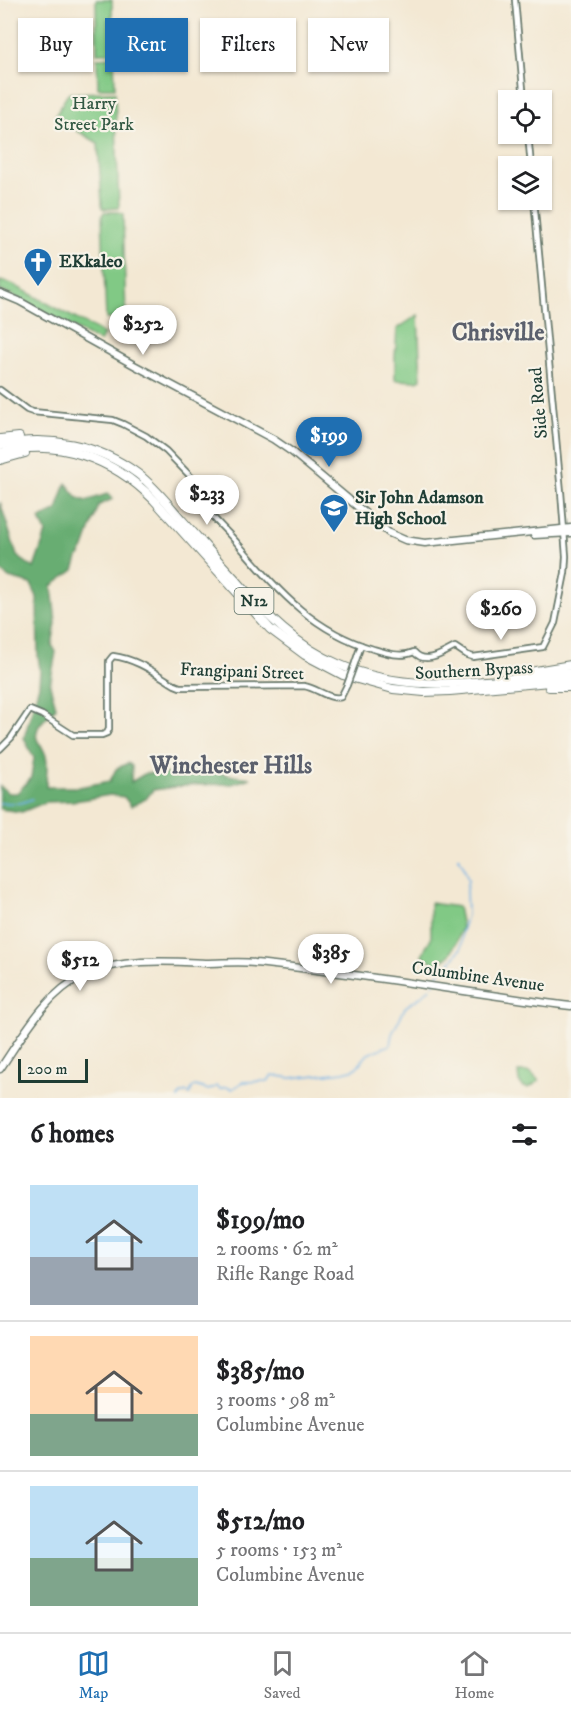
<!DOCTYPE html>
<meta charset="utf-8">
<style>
:root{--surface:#fff;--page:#f2f2f2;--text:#202124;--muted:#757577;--line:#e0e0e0;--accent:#1f6fb2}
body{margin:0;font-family:"IM FELL DW Pica",serif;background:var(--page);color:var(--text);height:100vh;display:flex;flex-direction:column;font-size:22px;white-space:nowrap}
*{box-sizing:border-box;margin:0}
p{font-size:20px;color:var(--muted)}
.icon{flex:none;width:33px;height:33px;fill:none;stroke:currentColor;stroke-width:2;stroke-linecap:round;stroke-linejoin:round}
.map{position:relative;height:1098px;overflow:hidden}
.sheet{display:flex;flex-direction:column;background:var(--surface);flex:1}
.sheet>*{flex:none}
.guide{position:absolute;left:18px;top:18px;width:536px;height:54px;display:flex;gap:12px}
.tools{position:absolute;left:498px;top:90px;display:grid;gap:12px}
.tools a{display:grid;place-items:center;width:54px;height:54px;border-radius:0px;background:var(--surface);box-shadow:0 2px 4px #0004;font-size:30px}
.scale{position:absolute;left:18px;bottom:15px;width:70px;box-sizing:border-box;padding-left:6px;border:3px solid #1f3d34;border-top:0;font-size:16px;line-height:21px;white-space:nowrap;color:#1f3d34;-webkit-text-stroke:4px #f7f3e8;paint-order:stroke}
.price{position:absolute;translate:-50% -51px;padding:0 14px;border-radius:21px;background:#fff;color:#222;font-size:20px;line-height:39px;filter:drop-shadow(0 2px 3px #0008)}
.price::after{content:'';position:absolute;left:50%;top:36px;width:18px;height:14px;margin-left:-9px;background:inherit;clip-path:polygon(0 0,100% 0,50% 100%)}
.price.selected{background:var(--accent);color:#fff}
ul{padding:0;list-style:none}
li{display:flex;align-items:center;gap:18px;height:150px;padding:0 30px}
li+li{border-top:2px solid var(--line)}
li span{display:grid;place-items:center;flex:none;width:168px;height:120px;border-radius:0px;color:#555}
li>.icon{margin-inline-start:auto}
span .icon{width:72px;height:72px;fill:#fffc;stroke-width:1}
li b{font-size:26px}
h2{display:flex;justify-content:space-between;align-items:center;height:72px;padding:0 30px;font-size:26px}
.chip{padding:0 21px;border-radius:0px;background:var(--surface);box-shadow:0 2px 4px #0004;font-size:21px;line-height:54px}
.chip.selected{background:var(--accent);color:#fff}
.tab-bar{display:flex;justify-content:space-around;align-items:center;height:84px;border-top:2px solid var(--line);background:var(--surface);font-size:16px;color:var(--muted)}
.tab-bar a{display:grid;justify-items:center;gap:3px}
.tab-bar .selected{color:var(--accent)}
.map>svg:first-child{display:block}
</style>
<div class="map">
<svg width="571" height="1098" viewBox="0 0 571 1098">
<rect width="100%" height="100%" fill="#f7f3e8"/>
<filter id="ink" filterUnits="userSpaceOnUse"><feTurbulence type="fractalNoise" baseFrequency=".0167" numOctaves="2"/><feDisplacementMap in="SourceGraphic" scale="12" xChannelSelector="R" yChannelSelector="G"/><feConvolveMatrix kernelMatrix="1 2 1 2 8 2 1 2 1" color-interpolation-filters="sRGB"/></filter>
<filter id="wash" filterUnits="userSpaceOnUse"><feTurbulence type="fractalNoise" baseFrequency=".008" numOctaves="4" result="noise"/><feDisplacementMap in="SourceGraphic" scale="24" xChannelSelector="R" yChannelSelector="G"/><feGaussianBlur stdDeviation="1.35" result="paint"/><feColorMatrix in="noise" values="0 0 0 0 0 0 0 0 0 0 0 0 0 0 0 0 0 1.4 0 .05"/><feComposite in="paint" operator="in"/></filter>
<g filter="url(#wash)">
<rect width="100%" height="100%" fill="#f3e8d3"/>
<!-- green -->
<g fill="#81c985" stroke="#50835c" stroke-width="1.5">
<path d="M96 0H112L113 51 112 53H97Z"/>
<path d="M114 57 115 88H98L97 58Z"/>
<path d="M115 92 119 208 105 209 102 208V204L98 143 57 119 56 115 67 95 70 93Z"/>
<path d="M104 212H119L123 214 126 319H106L102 216Z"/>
<path d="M0 281 12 284 104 334 100 342 10 294 0 291Z"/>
<path d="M418 315 421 379 417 381 395 380V357L397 329Z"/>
<path d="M430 903 458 907 462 927 456 943 449 956 436 964 422 955 431 938V932Z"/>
<path d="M518 1072H530L539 1081 529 1088 523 1087 519 1082Z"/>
</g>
<!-- forest -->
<path fill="#68ad72" stroke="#447553" stroke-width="1.5" d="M66 483 78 498 86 501 107 494 113 499 99 505 84 548 78 558 74 570 52 586 56 623 52 645 56 652 50 685 56 707C51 715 42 719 38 728 33 741 41 743 45 753 49 762 46 777 46 787H79L110 781 116 769 128 763 132 766 131 782 146 773 172 774 191 770 214 771 228 775 251 778 232 784 192 785 153 790 146 799 131 806 124 797 110 795 75 801 46 802 22 812 0 809V786L8 793H17L31 778 34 758 24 738 39 685 40 670 38 656 37 597 31 584 9 578 0 570V502L17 556 34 568 46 533 40 519 57 510Z"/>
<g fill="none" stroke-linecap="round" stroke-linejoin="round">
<!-- stream -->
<g stroke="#72b2e6" stroke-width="1.5">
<path d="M0 803H21L32 799"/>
<path d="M433 984 440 972 447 967 461 948 462 931 467 915 466 890 468 880 463 865 458 857"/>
<path d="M178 1098 180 1095 186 1092 190 1094 192 1088 195 1086 209 1090 217 1086 220 1089 226 1087 232 1089 243 1082 268 1081 272 1075 291 1078 343 1072 355 1069 368 1054 390 1045 392 1034 405 1008 408 1005 422 996 430 988"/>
</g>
</g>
</g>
<g filter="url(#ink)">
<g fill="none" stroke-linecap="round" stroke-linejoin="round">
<!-- minor casing -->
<g stroke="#69796c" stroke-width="8">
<g id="minor">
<path d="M515 0 524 100"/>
<path d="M528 134 531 166"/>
<path d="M0 390 27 410 33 412 113 420 123 424 146 436 166 451 194 480C200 488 200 498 204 506 213 519 227 531 238 544 279 591 311 630 373 649 386 653 401 658 414 652 425 665 442 654 455 647L467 655 473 657 543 647 555 623 565 573 566 556 561 492 534 200"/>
<path d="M355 663 361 645"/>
<path d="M0 749 11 738 30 710 42 715 73 735H102L107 733 109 729V661L113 656C137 659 155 673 175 685L180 687 304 686C317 688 329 700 341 697L347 685"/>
</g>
</g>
<!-- major casing -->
<g stroke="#69796c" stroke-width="9">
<g id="major">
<path d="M0 293 19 301 134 365 273 439 292 452 389 533 405 540 425 543 571 528"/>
<path d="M534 535 571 533"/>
<path d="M0 1069C23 1035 46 993 84 975 121 958 166 961 205 963 222 963 239 961 255 963 361 973 466 993 571 1006"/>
</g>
</g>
<!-- highway casing -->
<g stroke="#69796c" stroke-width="10">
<g id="highway">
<path d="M0 439 19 437"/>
<path d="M0 445C48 435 98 444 138 474 155 487 168 504 182 520 200 540 218 561 237 581 266 615 296 646 338 664 415 698 491 678 571 673"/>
<path d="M0 453C57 437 114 459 154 500L270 629 305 655 343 675 393 689 424 692 450 691 571 680"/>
<path d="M0 460 25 453"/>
<path d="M530 672 571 665"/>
<path d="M549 687H571"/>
</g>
</g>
<!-- minor -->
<use href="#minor" stroke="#fff" stroke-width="4.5"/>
<!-- major -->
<use href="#major" stroke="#fff" stroke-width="6"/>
<!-- highway -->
<use href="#highway" stroke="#fff" stroke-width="8"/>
<!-- minor-bridge casing -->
<g stroke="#69796c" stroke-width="8" stroke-linecap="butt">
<path id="minor-bridge" d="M347 685 355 663"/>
</g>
<!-- minor-bridge -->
<use href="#minor-bridge" stroke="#fff" stroke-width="4.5"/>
</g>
</g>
<!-- icons -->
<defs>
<g id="church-pin" transform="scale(1.5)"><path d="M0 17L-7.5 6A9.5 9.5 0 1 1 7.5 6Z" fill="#1f6fb2" stroke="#f7f3e8"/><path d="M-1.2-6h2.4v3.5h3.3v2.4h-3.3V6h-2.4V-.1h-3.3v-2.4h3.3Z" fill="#fff"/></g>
<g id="school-pin" transform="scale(1.5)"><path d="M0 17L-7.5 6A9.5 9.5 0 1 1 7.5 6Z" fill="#1f6fb2" stroke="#f7f3e8"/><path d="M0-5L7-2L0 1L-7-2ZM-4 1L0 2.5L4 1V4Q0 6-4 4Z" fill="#fff"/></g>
</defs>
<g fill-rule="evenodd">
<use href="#church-pin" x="38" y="262"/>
<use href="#school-pin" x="334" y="508"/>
</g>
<g text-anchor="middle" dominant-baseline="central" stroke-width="4.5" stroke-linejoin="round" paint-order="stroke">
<!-- shield labels -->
<rect fill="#f7f3e8" stroke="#60746a" stroke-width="1.5" x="234.5" y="588" width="39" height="26" rx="4.5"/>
<g font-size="16" font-weight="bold" fill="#1f3d34">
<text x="254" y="601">N12</text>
</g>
<!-- park labels -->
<g font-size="18" fill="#335944" stroke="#f7f3e8">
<text x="94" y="104">Harry<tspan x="94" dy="21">Street Park</tspan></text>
</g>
<!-- poi labels -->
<g font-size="18" font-weight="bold" fill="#1f3d34" stroke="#f7f3e8" text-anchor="start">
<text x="59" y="262">EKkaleo</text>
<text x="355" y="498">Sir John Adamson<tspan x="355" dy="21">High School</tspan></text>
</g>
<!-- street labels -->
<g font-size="18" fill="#1f3d34" stroke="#f7f3e8">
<text transform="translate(539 403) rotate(-95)">Side Road</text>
<text transform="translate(474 671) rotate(-3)">Southern Bypass</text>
<text transform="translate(242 672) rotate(2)">Frangipani Street</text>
<text transform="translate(478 977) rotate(8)">Columbine Avenue</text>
</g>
<!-- district labels -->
<g font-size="24" font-weight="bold" fill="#5b606d" stroke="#f7f3e8">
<text x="498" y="333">Chrisville</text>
<text x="231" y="766">Winchester Hills</text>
</g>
</g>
</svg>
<div class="tools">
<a><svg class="icon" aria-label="locate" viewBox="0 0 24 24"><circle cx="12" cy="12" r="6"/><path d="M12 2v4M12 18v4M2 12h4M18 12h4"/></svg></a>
<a><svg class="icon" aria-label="layers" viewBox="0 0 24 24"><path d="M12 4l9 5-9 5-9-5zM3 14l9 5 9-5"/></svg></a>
</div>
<div class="scale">200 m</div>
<b class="price" style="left:143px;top:356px">$252</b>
<b class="price selected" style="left:329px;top:468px">$199</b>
<b class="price" style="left:207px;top:526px">$233</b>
<b class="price" style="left:501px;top:641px">$260</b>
<b class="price" style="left:331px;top:985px">$385</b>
<b class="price" style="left:80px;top:992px">$512</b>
<div class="guide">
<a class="chip">Buy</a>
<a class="chip selected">Rent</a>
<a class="chip">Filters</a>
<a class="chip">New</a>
</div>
</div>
<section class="sheet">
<h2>6 homes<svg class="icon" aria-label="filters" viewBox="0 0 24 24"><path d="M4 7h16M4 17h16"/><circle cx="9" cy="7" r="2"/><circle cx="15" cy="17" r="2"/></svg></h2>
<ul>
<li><span style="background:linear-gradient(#bfe0f5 60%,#9aa5b1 0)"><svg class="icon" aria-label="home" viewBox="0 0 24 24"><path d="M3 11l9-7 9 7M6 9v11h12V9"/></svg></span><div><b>$199/mo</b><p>2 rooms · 62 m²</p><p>Rifle Range Road</p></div></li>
<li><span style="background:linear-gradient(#ffd9b3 65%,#7fa58c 0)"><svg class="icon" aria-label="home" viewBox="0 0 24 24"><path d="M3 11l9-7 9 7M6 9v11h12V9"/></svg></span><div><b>$385/mo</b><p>3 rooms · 98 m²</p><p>Columbine Avenue</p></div></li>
<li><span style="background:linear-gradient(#bfe0f5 60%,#7fa58c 0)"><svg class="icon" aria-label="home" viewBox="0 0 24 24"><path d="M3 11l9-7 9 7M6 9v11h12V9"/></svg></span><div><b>$512/mo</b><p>5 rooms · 153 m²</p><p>Columbine Avenue</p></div></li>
</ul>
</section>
<nav class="tab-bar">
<a class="selected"><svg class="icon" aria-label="map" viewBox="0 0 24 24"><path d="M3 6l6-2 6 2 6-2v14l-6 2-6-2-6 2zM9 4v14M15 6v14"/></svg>Map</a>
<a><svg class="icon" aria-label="saved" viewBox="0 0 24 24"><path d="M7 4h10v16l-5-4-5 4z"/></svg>Saved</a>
<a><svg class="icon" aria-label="home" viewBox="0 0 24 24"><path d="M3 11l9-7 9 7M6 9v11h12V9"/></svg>Home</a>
</nav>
